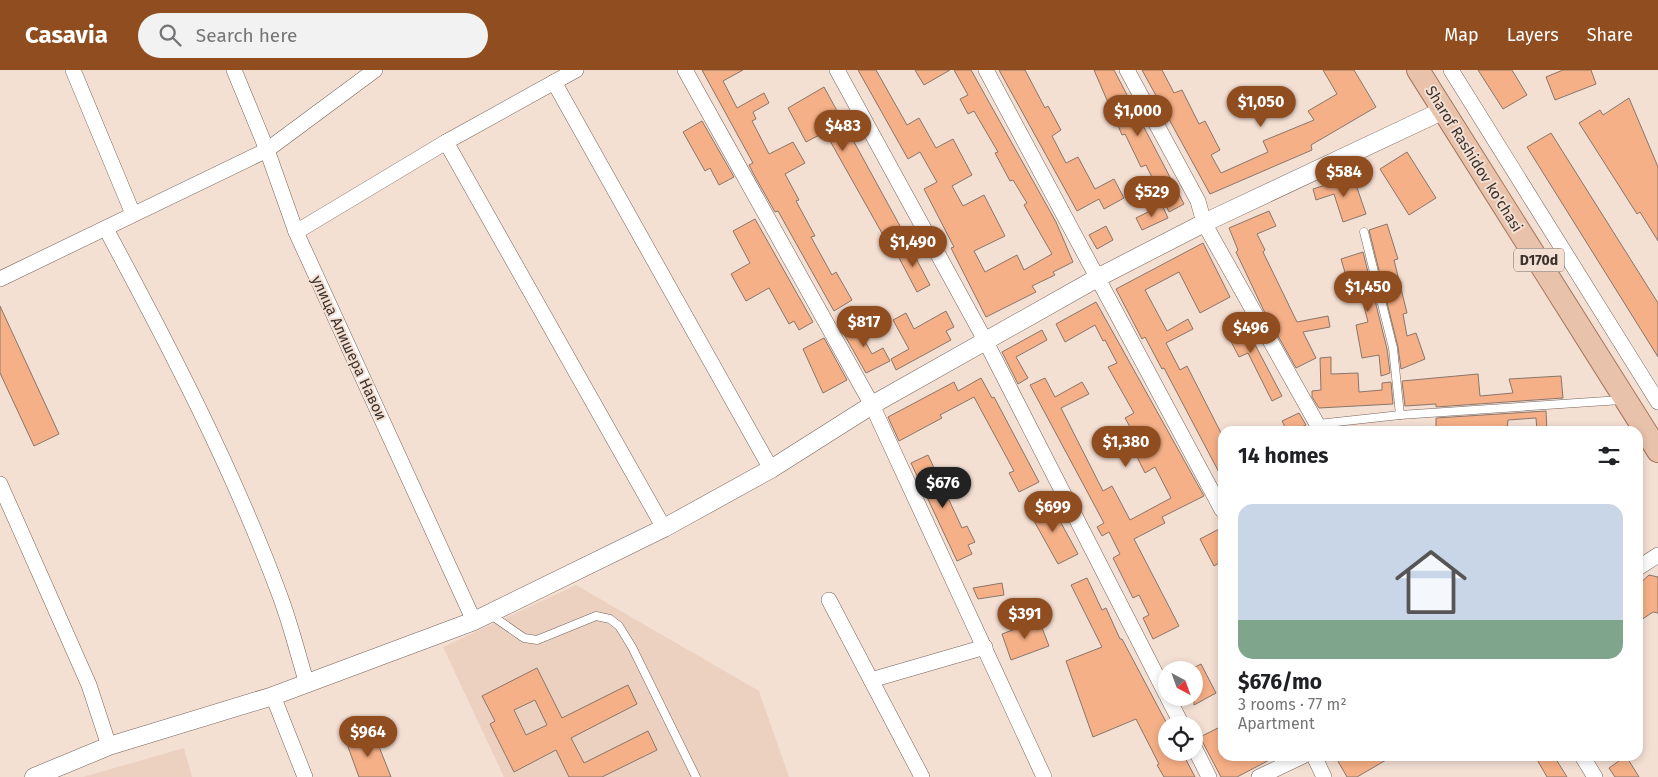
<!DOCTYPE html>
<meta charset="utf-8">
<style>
:root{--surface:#fff;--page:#f2f2f2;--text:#202124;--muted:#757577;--line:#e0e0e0;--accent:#904d1f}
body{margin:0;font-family:"Fira Sans",sans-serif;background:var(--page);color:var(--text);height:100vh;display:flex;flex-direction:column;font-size:19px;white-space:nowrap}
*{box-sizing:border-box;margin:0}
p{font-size:16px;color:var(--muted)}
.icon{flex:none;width:28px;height:28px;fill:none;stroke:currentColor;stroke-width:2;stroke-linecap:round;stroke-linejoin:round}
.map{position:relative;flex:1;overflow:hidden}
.sheet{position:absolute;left:1218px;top:356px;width:425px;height:335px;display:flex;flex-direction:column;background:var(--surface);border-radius:15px;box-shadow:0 2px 8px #0003}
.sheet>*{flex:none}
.needle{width:32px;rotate:139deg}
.tools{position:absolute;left:1158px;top:591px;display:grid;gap:10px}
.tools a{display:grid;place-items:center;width:45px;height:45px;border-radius:50%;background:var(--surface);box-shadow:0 2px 8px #0003;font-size:25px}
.price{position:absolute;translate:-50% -42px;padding:0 11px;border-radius:18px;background:var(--accent);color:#fff;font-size:16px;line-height:32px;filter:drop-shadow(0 1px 2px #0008)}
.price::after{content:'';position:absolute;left:50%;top:30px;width:15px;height:11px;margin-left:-8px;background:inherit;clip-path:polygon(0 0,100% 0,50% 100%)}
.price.active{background:#222;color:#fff}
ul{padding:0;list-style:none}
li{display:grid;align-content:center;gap:10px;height:265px;padding:0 20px}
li+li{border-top:1px solid var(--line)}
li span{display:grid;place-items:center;height:155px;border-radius:15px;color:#555}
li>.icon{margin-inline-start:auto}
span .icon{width:90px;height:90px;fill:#fffc;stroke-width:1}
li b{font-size:21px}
h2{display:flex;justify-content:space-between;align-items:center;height:60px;padding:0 20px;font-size:21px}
header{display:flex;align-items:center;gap:30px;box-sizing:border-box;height:70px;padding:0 25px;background:var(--accent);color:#fff}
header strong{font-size:24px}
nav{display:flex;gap:28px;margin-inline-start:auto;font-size:18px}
.search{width:350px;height:45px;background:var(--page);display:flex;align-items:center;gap:12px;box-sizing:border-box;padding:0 18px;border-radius:28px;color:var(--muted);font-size:19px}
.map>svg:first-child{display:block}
</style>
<header>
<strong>Casavia</strong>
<div class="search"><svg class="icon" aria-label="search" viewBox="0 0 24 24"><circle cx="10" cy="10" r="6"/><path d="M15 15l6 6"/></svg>Search here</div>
<nav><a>Map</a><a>Layers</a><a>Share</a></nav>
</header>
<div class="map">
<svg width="1658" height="707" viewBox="0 0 1658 707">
<rect width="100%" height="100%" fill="#f4dfd3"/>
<!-- built -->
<g fill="#ecd1c1">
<path d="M576 515 759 621 789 707H504L443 577Z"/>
<path d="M184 678 192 707H83Z"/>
</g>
<!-- building -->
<g fill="#f6b087" stroke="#88766b" fill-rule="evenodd">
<path d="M702 0H743L723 11 737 38 764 23 769 33 753 42 756 49 752 51 769 84 793 72 805 93 785 104 799 130 796 131 815 166 811 167 832 205 836 202 852 230 834 241 797 175 778 141 775 142 753 103 749 95 753 93Z"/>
<path d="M858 0H876L907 55 919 48 936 78 953 69 972 105 952 116 963 136 984 125 1005 166 974 181 985 202 1017 185 1024 200 1052 184 1024 135 1027 133 1013 110 1010 111 995 83 998 82 974 41 968 44 960 29 968 25 954 0H971L1056 152 1073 192 1053 202 1055 205 1032 216 1036 222 986 247 951 178 954 177 924 119 937 112 920 82 908 89Z"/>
<path d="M915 0H950L924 15Z"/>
<path d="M999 0H1025L1045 38 1048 36 1061 60 1052 66 1066 93 1078 87 1095 119 1114 109 1124 128 1104 139 1099 129 1077 141Z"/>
<path d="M1094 0H1114L1184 134 1169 142 1146 95 1141 97 1125 64 1122 65Z"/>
<path d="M1142 0H1162L1174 23 1182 20 1199 54 1205 51 1220 80 1211 85 1221 103 1268 82 1263 71 1314 50 1308 41 1337 24 1323 0H1354L1376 37 1311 75 1312 80 1210 124Z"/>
<path d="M1478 0H1512L1527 25 1503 39Z"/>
<path d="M1563 0H1591L1596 14 1555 30 1546 7Z"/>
<path d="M824 17 900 156 883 165 825 62 806 72 788 38Z"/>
<path d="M1629 28 1658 97V171L1640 142 1637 144 1579 53 1600 40 1603 45Z"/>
<path d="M702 51 734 107 719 115 710 98 705 101 683 62Z"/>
<path d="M1551 63 1658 233V287L1527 77Z"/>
<path d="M1407 82 1436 128 1409 145 1380 99Z"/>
<path d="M1353 106 1366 144 1343 152 1334 124 1316 130 1313 119Z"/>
<path d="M1162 135 1168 148 1142 160 1136 148Z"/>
<path d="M1269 141 1276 156 1257 164 1265 180 1263 182 1297 252 1328 246 1330 257 1303 262 1316 288 1296 298 1264 241 1236 182 1238 180 1229 158Z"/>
<path d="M755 149 813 252 799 260 794 251 789 254 769 218 746 231 731 204 750 193 733 161Z"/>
<path d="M1387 154 1398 189 1394 190 1407 243 1403 244 1407 266 1416 263 1425 289 1401 299 1398 277 1369 160Z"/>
<path d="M1106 156 1113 170 1097 179 1089 165Z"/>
<path d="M1203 173 1230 227 1200 243 1179 202 1145 220 1167 261 1188 249 1193 259 1166 273 1180 300 1187 296 1222 365V408L1164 298 1162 299 1145 267 1142 269 1116 219Z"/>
<path d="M909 175 930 215 917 222 896 182Z"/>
<path d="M1363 182 1387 279 1390 303 1381 306 1379 285 1362 288 1356 255 1368 252 1356 206 1347 209 1341 189Z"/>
<path d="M1096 232 1204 426 1162 447 1165 453 1134 469 1179 556 1153 569 1143 548 1149 545 1139 525 1133 528 1113 488 1120 484 1109 462 1102 466 1097 457 1104 453 1030 315 1045 308 1055 327 1082 312 1089 324 1061 338 1103 421 1112 416 1130 450 1171 428 1155 397 1145 403 1130 373 1137 369 1125 348 1134 343 1108 297 1117 293 1105 270 1103 271 1095 255 1065 272 1056 254Z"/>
<path d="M0 236 59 364 34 376 0 303Z"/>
<path d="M946 241 954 257 946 261 951 270 896 300 891 289 909 279 893 250 906 243 914 259Z"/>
<path d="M1240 246 1282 326 1272 331 1248 283 1239 287 1223 256Z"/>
<path d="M859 250 865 262 861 264 872 284 883 278 890 291 866 303 841 259Z"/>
<path d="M1042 260 1047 270 1016 287 1028 308 1018 314 1002 282Z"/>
<path d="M824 268 847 310 823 323 803 279Z"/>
<path d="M1331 287V304L1358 303 1359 322 1382 320V313L1391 312 1393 334 1319 338 1312 327V321L1321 320 1320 288Z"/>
<path d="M1478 304 1480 326 1513 323 1509 309 1561 306 1563 328 1436 337V334L1405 336 1402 311Z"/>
<path d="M981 308 992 328 994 327 1039 412 1019 422 1009 403 1014 401 974 327 940 345 942 348 899 371 888 347 954 312 958 321Z"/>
<path d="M1546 341 1547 361H1537L1536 348 1508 350 1507 361H1492L1493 357 1436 361V348Z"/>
<path d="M1299 343 1306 355 1293 361H1287L1282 351Z"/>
<path d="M928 385 962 458 967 456 975 472 968 475 972 484 957 491 911 393Z"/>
<path d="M1049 431 1078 484 1058 494 1029 442Z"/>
<path d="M1219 459 1222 465V491L1214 496 1200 469Z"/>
<path d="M1649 505 1658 507V543L1653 542 1638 552V515Z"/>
<path d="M1087 508 1102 540 1106 538 1120 569H1122L1166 652V682H1182L1195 707H1164L1157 695 1159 694 1136 649 1093 667 1066 591 1102 577 1071 515Z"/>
<path d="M1002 513 1004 525 978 529 973 518Z"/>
<path d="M1039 550 1049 576 1011 590 1002 564Z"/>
<path d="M1201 594 1216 623 1194 635V600L1191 599Z"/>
<path d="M537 598 562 648 628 615 637 634 571 668 584 693 648 661 657 680 602 707H569L556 680 514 702 490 654 495 651 482 626ZM535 630 547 655 526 665 514 640Z"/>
<path d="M1222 656V686H1277L1237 707H1221L1200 667Z"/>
<path d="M374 664 391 707H359L347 674Z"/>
<path d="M1335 686H1393L1357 707H1347Z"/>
<path d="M1535 686H1554L1567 707H1547Z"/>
<path d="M1626 686 1639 707H1615L1609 698Z"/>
</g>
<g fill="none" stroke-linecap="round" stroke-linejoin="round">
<!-- service casing -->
<g stroke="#76645a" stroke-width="9">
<g id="service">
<path d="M1364 162 1393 278 1400 345"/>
<path d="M1318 354 1400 345 1621 330"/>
<path d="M491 545 524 568 537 570 596 546 610 549 619 556 632 577 696 707"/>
</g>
</g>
<!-- minor casing -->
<g stroke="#76645a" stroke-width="16">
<g id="minor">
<path d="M73 0 133 144"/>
<path d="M234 0 267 80 296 162 474 551"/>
<path d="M685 0 872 335 1044 707"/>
<path d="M837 0 986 272 1166 624"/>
<path d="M986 0 1222 440"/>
<path d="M1127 0 1198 131 1204 153 1321 361"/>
<path d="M1451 0 1658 332"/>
<path d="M554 12 771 399"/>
<path d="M446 72 664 458"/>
<path d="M106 159C170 278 233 399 280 526 291 555 298 585 307 614"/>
<path d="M296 162 446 72 576 0"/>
<path d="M0 209 267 80 375 0"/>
<path d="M0 414 89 615 109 676"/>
<path d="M1638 498 1658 485"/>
<path d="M829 530 922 707"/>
<path d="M871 610 985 577"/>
<path d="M273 626 305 707"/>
<path d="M1168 628 1182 655"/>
<path d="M1194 677 1209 707"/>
<path d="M1314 686 1324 707"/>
<path d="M1582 686 1595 707"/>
<path d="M1259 707 1303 686"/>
</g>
</g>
<!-- tertiary casing -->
<g stroke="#76645a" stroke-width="19">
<path id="tertiary" d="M34 707 109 676 273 626 474 551 664 458 771 399 872 335 1099 207 1204 153 1444 40"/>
</g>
<!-- primary casing -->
<g stroke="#a3755a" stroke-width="24">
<path id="primary" d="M1418 0 1658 381"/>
</g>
<!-- service -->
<use href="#service" stroke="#fff" stroke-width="8"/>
<!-- minor -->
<use href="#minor" stroke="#fff" stroke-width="15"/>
<!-- tertiary -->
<use href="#tertiary" stroke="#fff" stroke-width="18"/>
<!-- primary -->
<use href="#primary" stroke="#e9c2ab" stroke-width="22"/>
</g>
<g text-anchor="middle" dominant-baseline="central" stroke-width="4" stroke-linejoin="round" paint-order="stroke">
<!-- shield labels -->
<rect fill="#f4dfd3" stroke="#72665f" stroke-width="1" x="1514" y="178.5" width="50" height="23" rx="4"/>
<g font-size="14" font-weight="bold" fill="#3a322d">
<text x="1539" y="190">D170d</text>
</g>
<!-- street labels -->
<g font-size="15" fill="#3a322d" stroke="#f4dfd3">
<text transform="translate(1474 89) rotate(58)">Sharof Rashidov ko'chasi</text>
<text transform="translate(349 278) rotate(65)">улица Алишера Навои</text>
</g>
</g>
</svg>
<div class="tools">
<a><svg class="needle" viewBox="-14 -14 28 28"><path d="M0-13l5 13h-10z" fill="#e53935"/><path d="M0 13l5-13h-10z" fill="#757577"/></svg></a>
<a><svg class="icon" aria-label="locate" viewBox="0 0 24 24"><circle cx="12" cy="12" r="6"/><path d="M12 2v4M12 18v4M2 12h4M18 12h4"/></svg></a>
</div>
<b class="price" style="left:1261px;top:58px">$1,050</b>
<b class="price" style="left:1138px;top:67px">$1,000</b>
<b class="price" style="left:843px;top:82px">$483</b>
<b class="price" style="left:1344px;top:128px">$584</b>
<b class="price" style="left:1152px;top:148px">$529</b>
<b class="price" style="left:913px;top:198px">$1,490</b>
<b class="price" style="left:1368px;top:243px">$1,450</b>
<b class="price" style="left:864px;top:278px">$817</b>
<b class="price" style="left:1251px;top:284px">$496</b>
<b class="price" style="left:1126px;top:398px">$1,380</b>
<b class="price active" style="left:943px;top:439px">$676</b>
<b class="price" style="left:1053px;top:463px">$699</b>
<b class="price" style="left:1025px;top:570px">$391</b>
<b class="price" style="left:368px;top:688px">$964</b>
<section class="sheet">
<h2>14 homes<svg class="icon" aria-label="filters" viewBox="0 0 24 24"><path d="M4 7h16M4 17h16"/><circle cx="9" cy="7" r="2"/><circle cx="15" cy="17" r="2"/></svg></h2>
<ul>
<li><span style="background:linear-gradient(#c9d6e8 75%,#7fa58c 0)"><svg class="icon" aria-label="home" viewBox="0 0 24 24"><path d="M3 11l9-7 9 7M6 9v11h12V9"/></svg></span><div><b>$676/mo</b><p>3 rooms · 77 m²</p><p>Apartment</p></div></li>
</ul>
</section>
</div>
